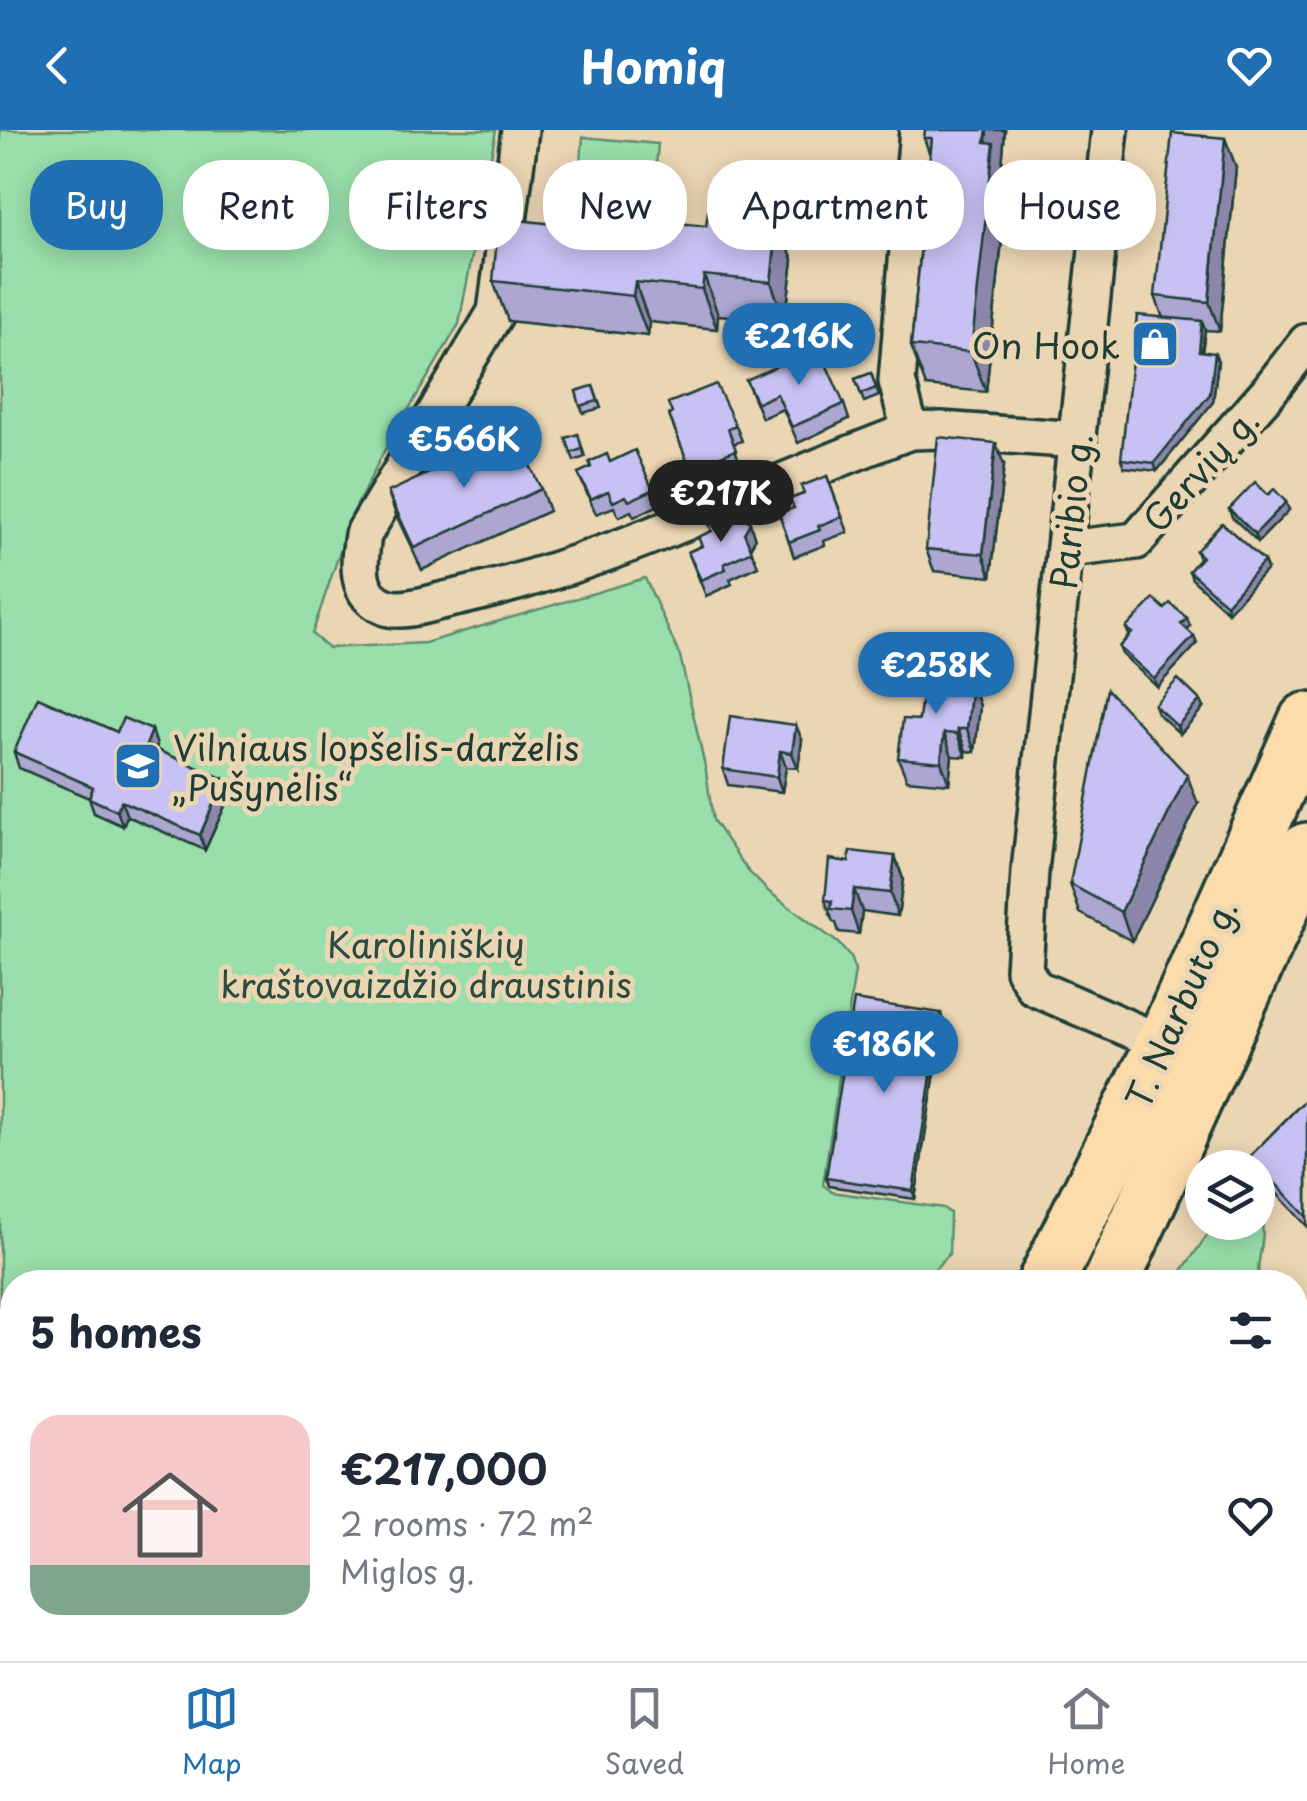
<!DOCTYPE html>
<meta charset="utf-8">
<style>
:root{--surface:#fff;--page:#f6f6f7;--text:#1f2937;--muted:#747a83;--line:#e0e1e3;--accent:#1f6fb2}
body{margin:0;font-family:"Playpen Sans",sans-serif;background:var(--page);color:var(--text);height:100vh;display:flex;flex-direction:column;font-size:38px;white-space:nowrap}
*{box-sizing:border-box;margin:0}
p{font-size:32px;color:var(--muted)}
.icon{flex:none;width:55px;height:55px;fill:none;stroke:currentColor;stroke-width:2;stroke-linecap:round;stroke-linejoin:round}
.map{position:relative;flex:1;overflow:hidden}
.side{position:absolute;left:0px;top:1140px;width:1308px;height:392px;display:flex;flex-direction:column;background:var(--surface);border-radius:40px 40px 0 0;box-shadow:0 5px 25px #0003}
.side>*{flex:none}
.guide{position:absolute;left:30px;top:30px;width:1248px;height:90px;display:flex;gap:20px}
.buttons{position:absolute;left:1185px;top:1020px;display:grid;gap:20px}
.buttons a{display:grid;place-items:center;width:90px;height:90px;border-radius:50%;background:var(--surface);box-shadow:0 5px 25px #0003;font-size:50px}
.price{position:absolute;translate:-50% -85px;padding:0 22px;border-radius:35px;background:var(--accent);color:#fff;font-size:32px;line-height:65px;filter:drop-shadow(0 2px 5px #0008)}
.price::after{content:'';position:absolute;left:50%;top:60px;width:30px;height:22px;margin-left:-15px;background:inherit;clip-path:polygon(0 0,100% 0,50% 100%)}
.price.active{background:#222;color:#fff}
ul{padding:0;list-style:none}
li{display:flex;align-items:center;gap:30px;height:250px;padding:0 30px}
li span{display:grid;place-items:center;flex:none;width:280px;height:200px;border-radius:30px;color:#555}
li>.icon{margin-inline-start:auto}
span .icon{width:120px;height:120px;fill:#fffc;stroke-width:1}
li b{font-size:42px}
h2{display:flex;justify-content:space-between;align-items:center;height:120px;padding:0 30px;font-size:42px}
.tag{padding:0 35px;border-radius:40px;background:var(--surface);box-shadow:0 5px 25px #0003;font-size:35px;line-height:90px}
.tag.active{background:var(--accent);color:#fff}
header{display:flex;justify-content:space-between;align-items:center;height:130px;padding:0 30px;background:var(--accent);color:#fff;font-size:45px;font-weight:700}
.menu{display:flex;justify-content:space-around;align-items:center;height:140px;border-top:2px solid var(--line);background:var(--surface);font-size:28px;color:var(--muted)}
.menu a{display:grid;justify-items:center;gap:5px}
.menu .active{color:var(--accent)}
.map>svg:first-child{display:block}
</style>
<header><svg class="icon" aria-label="back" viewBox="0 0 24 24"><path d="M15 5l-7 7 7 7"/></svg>Homiq<svg class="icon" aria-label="heart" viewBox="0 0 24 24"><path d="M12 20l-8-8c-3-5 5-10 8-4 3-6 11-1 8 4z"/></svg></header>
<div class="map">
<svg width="1307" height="1531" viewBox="0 0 1307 1531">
<rect width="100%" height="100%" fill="#ebd6b4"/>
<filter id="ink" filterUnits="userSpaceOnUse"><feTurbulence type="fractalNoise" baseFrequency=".01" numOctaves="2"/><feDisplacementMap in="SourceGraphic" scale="20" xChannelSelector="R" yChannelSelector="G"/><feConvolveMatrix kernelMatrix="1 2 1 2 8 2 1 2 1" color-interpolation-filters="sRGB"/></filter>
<g filter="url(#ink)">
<!-- green -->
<g fill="#9adfab" stroke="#5c8e70" stroke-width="2.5">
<path d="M0 0H496L459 194 383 323 353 383 312 504 328 518 425 513 645 448 680 526 706 641 713 690 748 741 768 761 838 813 850 827 855 841 823 1055 832 1062 943 1078 950 1083 949 1124 922 1152H12V1520H1004L1005 1531H0Z"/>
<path d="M583 7 658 14 652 83 577 76Z"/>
<path d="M1258 1082C1271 1106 1253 1129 1260 1152H1174L1216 1093 1258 1092Z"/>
</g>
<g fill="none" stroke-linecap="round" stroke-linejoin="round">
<!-- street casing -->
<g stroke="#1f3d34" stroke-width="42">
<g id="street">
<path d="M520 0 496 182 363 405C359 432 354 465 386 477 403 483 428 474 445 470 607 436 756 358 910 301L941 300 1078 310"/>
<path d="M1110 0 1030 741 1024 840 1035 858 1164 914"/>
<path d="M910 301 897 251 918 0"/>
<path d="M1067 419 1136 411 1268 262 1307 212"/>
</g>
</g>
<!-- primary casing -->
<g stroke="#1f3d34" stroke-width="62">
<g id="primary">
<path d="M1046 1152 1164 914 1307 591"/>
<path d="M1111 1152 1307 721"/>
<path d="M742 1531 755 1520"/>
<path d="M852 1531 862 1520"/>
</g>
</g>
<!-- street -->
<use href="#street" stroke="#ebd6b4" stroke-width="35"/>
<!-- primary -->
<use href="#primary" stroke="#fddcac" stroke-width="55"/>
</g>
<!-- wall -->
<g fill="#aca6d1" stroke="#1f3d34" stroke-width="2.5">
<path d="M1005 0 1002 36 1008 53 986 262 926 256 911 216 930 25 924 8Z"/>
<path d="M1236 37 1220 201 1205 200 1202 222 1218 231 1213 272 1157 341 1124 337 1121 329 1163 188 1155 166Z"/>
<path d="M778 90 793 130 785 192 718 185 717 199 649 192 648 206 508 191 493 151 636 103Z"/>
<path d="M809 231 844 274 849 289 798 313 783 279 762 288 746 250Z"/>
<path d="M871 243 879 266 864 272 855 249Z"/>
<path d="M593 256 601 278 583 283 576 261Z"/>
<path d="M669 285 736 296 742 311 733 314 741 336 696 353Z"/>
<path d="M578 304 585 327 574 331 566 308Z"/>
<path d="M610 332 653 360 659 375 634 387 631 381 619 387 614 377 596 384 578 343Z"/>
<path d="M1004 335 991 447 934 441 926 419Z"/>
<path d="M827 346 848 402 824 411 825 415 794 427 779 383 794 378 804 364Z"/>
<path d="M541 359 549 381 422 440 396 385 388 362Z"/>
<path d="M1268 365 1289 380 1258 412 1232 387 1229 379Z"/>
<path d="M750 393 755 409 750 417 758 436 730 449 732 454 706 466 688 422Z"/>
<path d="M1196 421 1267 439 1228 482 1192 449 1189 441 1199 429Z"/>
<path d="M1165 479 1190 496 1187 499 1197 514 1157 557 1122 524 1119 517 1129 505 1126 498Z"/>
<path d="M950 552 972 554 980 576 975 622 966 621V627L952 626 949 654 907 650 898 628 919 590Z"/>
<path d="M1154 575 1203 578 1180 604 1157 583Z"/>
<path d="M117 602 157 615 156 619 230 665 205 720 127 686 123 696 94 683 89 668 19 638 14 622Z"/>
<path d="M802 610 798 638 786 637 782 662 728 655 723 639Z"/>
<path d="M1198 674 1132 811 1080 783 1070 754Z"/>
<path d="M895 726 903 749 898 786 862 781 859 804 839 802 836 793 833 792 825 770 849 732Z"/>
<path d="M943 891 915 1069 829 1056 826 1048Z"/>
<path d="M1307 968V1096L1258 1043V1038H1254L1250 1026Z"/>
<path d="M1295 1282 1307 1311V1319L1295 1324Z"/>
<path d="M1295 1435 1298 1442 1307 1439V1475L1295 1480Z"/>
</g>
<!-- shaded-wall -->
<g fill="#8c87aa" stroke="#1f3d34" stroke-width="2.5">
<path d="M987 0H1005L1002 36 1008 53 986 262 971 222Z"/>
<path d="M1225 8 1236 37 1220 201 1209 172Z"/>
<path d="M778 90 793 130 785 192 771 152Z"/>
<path d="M704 145 718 185 717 199 702 159Z"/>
<path d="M635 152 649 192 648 206 633 166Z"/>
<path d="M1202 191 1205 199 1201 229 1199 221Z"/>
<path d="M1215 223 1218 231 1213 272 1157 341 1154 333Z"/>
<path d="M996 313 1004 335 991 447 983 424Z"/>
<path d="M1286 372 1289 380 1258 412 1255 404Z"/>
<path d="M750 393 755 409 750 418 744 403Z"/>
<path d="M1264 431 1267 439 1228 482 1226 474Z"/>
<path d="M1187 488 1190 496 1184 502 1181 494Z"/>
<path d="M1194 506 1197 514 1157 557 1154 549Z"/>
<path d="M972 554 980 576 975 622 967 599Z"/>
<path d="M1200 570 1203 578 1180 604 1177 596Z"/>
<path d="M796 595 802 610 798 638 792 623Z"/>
<path d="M958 599 966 621V627L957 604Z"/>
<path d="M152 600 157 615 151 630 146 615Z"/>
<path d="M944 603 952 626 949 654 941 632Z"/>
<path d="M780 621 786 637 782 662 777 647Z"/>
<path d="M1187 645 1198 674 1132 811 1121 782Z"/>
<path d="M224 649 230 665 205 720 200 705Z"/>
<path d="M121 671 127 686 123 696 117 681Z"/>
<path d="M895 726 903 749 898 786 890 763Z"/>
<path d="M854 759 862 781 859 804 851 781Z"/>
<path d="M941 883 943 891 915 1069 913 1061Z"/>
</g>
<!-- building -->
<g fill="#c8c1f3" stroke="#1f3d34" stroke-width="2.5">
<path d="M925 0H987L985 12 994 13 971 222 911 216 932 8H924Z"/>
<path d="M1172 3 1225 8 1209 172 1155 166Z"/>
<path d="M708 82 778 90 771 152 704 145 702 159 635 152 633 166 493 151 499 88 636 103 638 89 706 96Z"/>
<path d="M1137 185 1202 191 1199 221 1215 223 1210 264 1154 333 1121 329Z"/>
<path d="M806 223 809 231 822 225 844 274 792 297 777 264 757 273 746 250Z"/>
<path d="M871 243 876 258 861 264 855 249Z"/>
<path d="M716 254 736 296 728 299 736 320 690 338 669 285 672 283 668 273Z"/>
<path d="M593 256 598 271 580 276 576 261Z"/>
<path d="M515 303 541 359 414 418 388 362Z"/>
<path d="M578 304 582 319 571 323 566 308Z"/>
<path d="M938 307 996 313 983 424 926 419Z"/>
<path d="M635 320 653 360 629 371 626 366 613 372 608 361 591 369 578 343 591 337 589 332 607 324 610 332Z"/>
<path d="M827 346 842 387 818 396 820 400 789 412 779 383 794 378 790 369 804 364 801 356Z"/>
<path d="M1255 352 1268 365 1274 359 1286 372 1255 404 1229 379Z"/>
<path d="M734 382H742L750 393 744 403 752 421 724 434 726 439 701 450 688 422 702 416 698 407 712 401 709 394Z"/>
<path d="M1222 393 1264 431 1226 474 1189 441 1202 427 1196 421Z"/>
<path d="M1154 469 1165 479 1170 473 1187 488 1181 494 1194 506 1154 549 1119 517 1132 503 1126 498Z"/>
<path d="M939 538 947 542 950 552 972 554 967 599H958L957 604 944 603 941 632 898 628 903 589 919 590 924 549 929 540Z"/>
<path d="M1178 549 1200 570 1177 596 1154 575Z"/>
<path d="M1107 559 1187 645 1121 782 1070 754Z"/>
<path d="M38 567 117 602 123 588 152 600 146 615 224 649 200 705 121 671 117 681 89 668 93 657 14 622Z"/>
<path d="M730 586 796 595 792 623 780 621 777 647 723 639Z"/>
<path d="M850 721 895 726 890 763 854 759 851 781 831 779 832 771 825 770 829 729 849 732Z"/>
<path d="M854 870 941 883 913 1061 826 1048Z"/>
<path d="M1307 968V1087L1250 1026Z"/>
<path d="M1295 1282 1307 1310 1295 1315Z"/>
<path d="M1307 1358V1372L1302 1360Z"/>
<path d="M1295 1435 1298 1442 1307 1439V1466L1295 1471Z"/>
<path d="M1037 1520H1091L1094 1531H1039Z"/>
</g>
</g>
<!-- icons -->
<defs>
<g id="shop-square" transform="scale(2.5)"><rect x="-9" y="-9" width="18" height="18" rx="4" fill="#1f6fb2" stroke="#ebd6b4"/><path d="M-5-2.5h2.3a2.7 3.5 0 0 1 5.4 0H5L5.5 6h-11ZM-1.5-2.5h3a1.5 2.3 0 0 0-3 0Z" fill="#fff"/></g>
<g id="school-square" transform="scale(2.5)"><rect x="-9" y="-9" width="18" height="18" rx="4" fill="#1f6fb2" stroke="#ebd6b4"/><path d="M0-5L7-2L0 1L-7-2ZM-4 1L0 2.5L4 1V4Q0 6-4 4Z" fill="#fff"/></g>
</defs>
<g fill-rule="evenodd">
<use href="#shop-square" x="1155" y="214"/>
<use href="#school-square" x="138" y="636"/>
</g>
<g text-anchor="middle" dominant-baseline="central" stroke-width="10" stroke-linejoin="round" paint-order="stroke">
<!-- poi labels -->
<g font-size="35" fill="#1f3d34" stroke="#ebd6b4" text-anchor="end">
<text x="1120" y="214">On Hook</text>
<text x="173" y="616" text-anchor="start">Vilniaus lopšelis-darželis<tspan x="173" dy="40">„Pušynėlis“</tspan></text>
</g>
<!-- street labels -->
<g font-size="35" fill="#1f3d34" stroke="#ebd6b4">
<text transform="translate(1200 339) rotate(-48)">Gervių g.</text>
<text transform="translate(1070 381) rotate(-84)">Paribio g.</text>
<text transform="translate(1180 873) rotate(-66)">T. Narbuto g.</text>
</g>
<!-- park labels -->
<g font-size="35" fill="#2b4d40" stroke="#ebd6b4">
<text x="426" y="813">Karoliniškių<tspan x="426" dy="40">kraštovaizdžio draustinis</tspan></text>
</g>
</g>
</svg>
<div class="buttons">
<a><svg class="icon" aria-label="layers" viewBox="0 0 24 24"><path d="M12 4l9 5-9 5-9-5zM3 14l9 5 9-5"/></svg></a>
</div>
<b class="price" style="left:799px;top:258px">€216K</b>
<b class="price" style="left:464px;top:361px">€566K</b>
<b class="price active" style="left:721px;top:415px">€217K</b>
<b class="price" style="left:936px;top:587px">€258K</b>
<b class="price" style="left:884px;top:966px">€186K</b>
<div class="guide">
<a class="tag active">Buy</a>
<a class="tag">Rent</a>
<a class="tag">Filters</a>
<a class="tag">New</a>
<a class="tag">Apartment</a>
<a class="tag">House</a>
</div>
<section class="side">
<h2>5 homes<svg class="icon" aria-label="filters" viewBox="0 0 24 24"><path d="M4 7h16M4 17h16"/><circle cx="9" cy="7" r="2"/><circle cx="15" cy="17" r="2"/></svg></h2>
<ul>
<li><span style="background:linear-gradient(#f6c9c9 75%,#7fa58c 0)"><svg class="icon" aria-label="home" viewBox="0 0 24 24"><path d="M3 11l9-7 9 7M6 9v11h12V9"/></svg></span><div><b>€217,000</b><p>2 rooms · 72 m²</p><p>Miglos g.</p></div><svg class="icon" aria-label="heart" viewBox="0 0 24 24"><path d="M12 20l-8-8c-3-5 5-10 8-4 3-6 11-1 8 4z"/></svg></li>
</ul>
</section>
</div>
<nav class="menu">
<a class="active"><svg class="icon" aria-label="map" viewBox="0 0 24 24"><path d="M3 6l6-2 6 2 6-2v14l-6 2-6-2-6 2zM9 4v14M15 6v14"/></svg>Map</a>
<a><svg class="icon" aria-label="saved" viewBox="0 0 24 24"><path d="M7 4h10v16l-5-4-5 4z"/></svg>Saved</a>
<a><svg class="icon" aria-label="home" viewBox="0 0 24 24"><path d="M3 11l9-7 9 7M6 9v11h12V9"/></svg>Home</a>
</nav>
